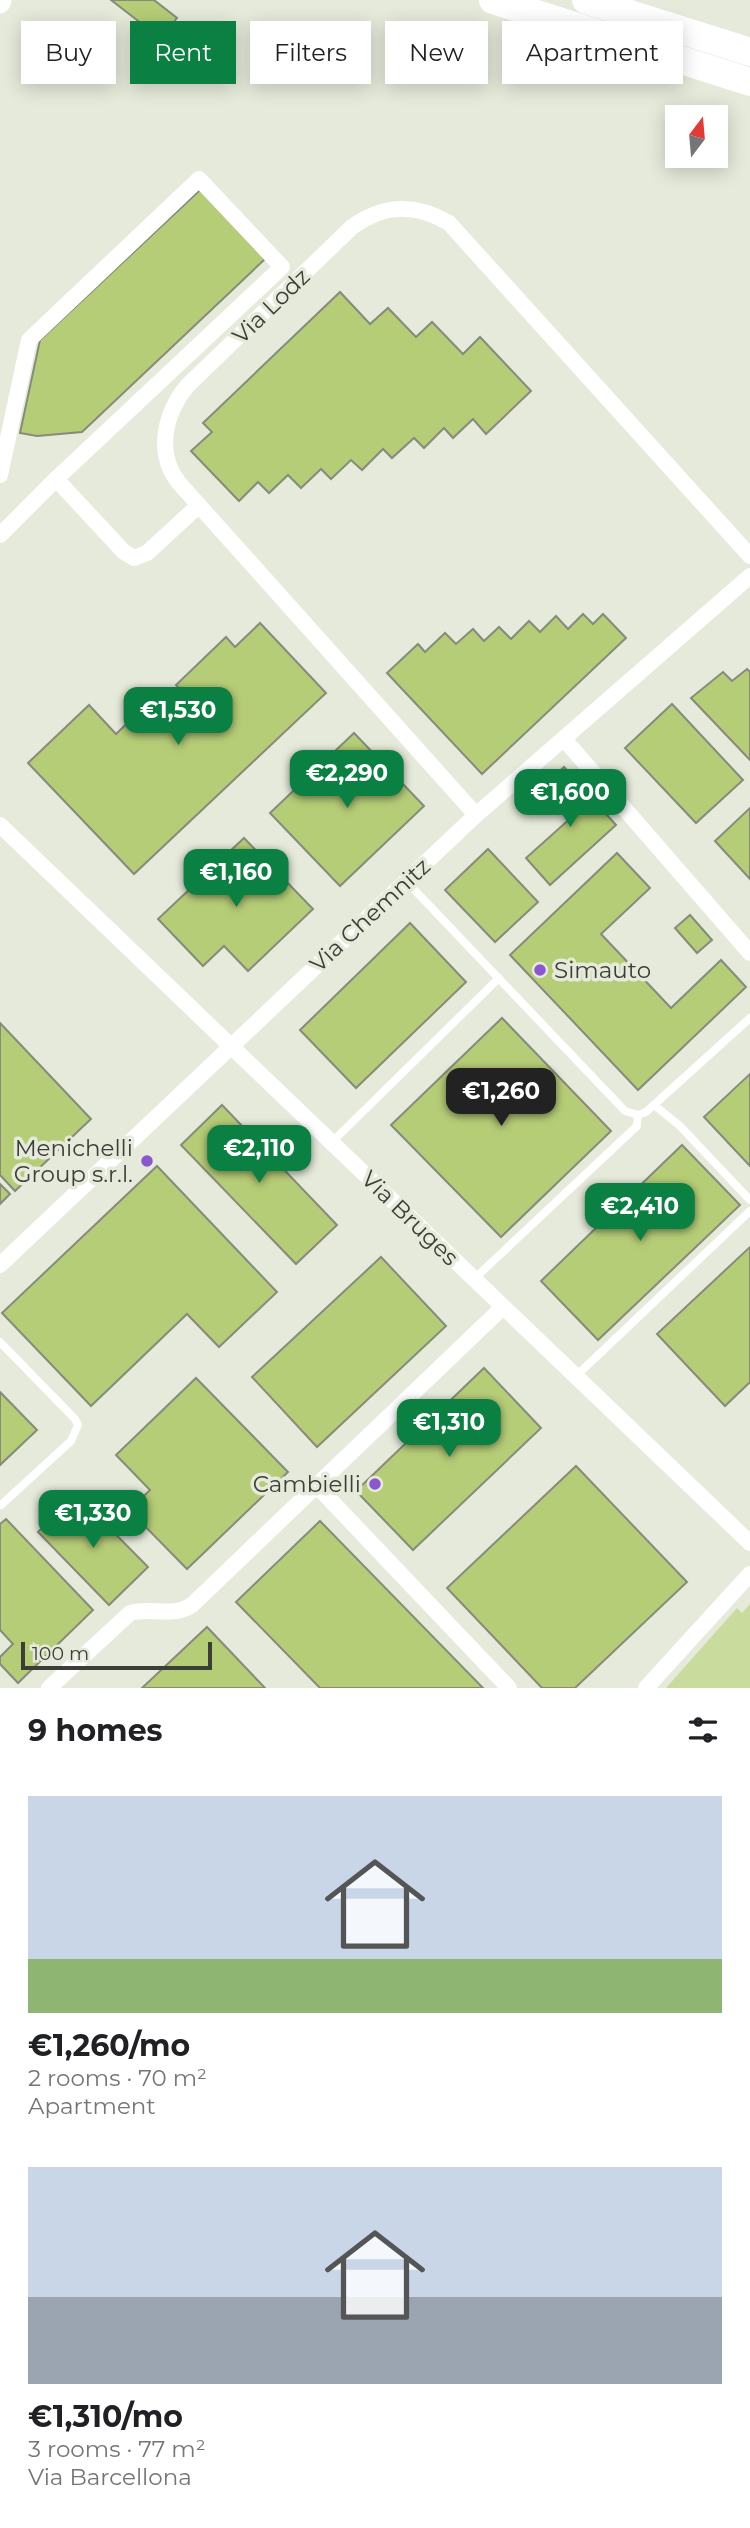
<!DOCTYPE html>
<meta charset="utf-8">
<style>
:root{--surface:#fff;--page:#f6f6f6;--text:#202124;--muted:#757577;--accent:#0b8043}
body{margin:0;font-family:Montserrat,sans-serif;background:var(--page);color:var(--text);height:100vh;display:flex;flex-direction:column;font-size:26px;white-space:nowrap}
*{box-sizing:border-box;margin:0}
p{font-size:23px;color:var(--muted)}
.icon{flex:none;width:38px;height:38px;fill:none;stroke:currentColor;stroke-width:2;stroke-linecap:round;stroke-linejoin:round}
.map{position:relative;height:1688px;overflow:hidden}
.sheet{display:flex;flex-direction:column;background:var(--surface);flex:1}
.sheet>*{flex:none}
.banner{position:absolute;left:21px;top:21px;width:709px;height:63px;display:flex;gap:14px}
.needle{width:46px;rotate:16deg}
.tools{position:absolute;left:665px;top:105px;display:grid;gap:14px}
.tools a{display:grid;place-items:center;width:63px;height:63px;border-radius:0px;background:var(--surface);box-shadow:0 4px 18px #0003;font-size:35px}
.scale{position:absolute;left:21px;bottom:18px;width:191px;box-sizing:border-box;padding-left:7px;border:4px solid #3c3e38;border-top:0;font-size:19px;line-height:24px;white-space:nowrap;color:#3c3e38;-webkit-text-stroke:5px #e5eada;paint-order:stroke}
.price{position:absolute;translate:-50% -60px;padding:0 16px;border-radius:14px;background:var(--accent);color:#fff;font-size:23px;line-height:46px;filter:drop-shadow(0 2px 4px #0008)}
.price::after{content:'';position:absolute;left:50%;top:42px;width:21px;height:16px;margin-left:-10px;background:inherit;clip-path:polygon(0 0,100% 0,50% 100%)}
.price.current{background:#222;color:#fff}
ul{padding:0;list-style:none}
li{display:grid;align-content:center;gap:14px;height:371px;padding:0 28px}
li span{display:grid;place-items:center;height:217px;border-radius:0px;color:#555}
li>.icon{margin-inline-start:auto}
span .icon{width:126px;height:126px;fill:#fffc;stroke-width:1}
li b{font-size:30px}
h2{display:flex;justify-content:space-between;align-items:center;height:84px;padding:0 28px;font-size:30px}
.pill{padding:0 24px;border-radius:0px;background:var(--surface);box-shadow:0 4px 18px #0003;font-size:24px;line-height:63px}
.pill.current{background:var(--accent);color:#fff}
.map>svg:first-child{display:block}
</style>
<div class="map">
<svg width="750" height="1688" viewBox="0 0 750 1688">
<rect width="100%" height="100%" fill="#e5eada"/>
<!-- green -->
<path fill="#cadb9e" d="M750 1604V1688H666L737 1608 742 1613Z"/>
<!-- building -->
<g fill="#b6cd77" stroke="#868b7c" stroke-width="2">
<path d="M111 0H154L177 18 165 33 173 39 168 44Z"/>
<path d="M200 190 265 259 82 432 37 436 20 433 40 340Z"/>
<path d="M340 292 370 324 388 308 416 337 432 322 463 354 480 337 531 391 486 434 473 419 453 438 444 428 424 448 414 438 392 458 383 449 362 470 351 460 331 479 321 469 301 488 288 475 269 493 258 482 239 501 191 451 212 432 203 423Z"/>
<path d="M583 614 593 624 603 614 626 638 482 774 387 673 418 644 425 652 445 633 456 644 473 629 484 641 499 627 511 639 529 621 540 632 556 616 568 629Z"/>
<path d="M260 623 326 693 134 874 28 763 89 705 116 734 145 706 161 723 188 697 176 685 226 637 235 647Z"/>
<path d="M747 669 750 672V760L691 698 723 672 732 681Z"/>
<path d="M672 704 743 780 696 823 625 748Z"/>
<path d="M354 733 424 806 340 886 270 813Z"/>
<path d="M564 767 616 825 550 885 526 858 573 816 544 785Z"/>
<path d="M750 808V879L715 841Z"/>
<path d="M244 838 313 909 248 971 224 946 203 966 158 919Z"/>
<path d="M488 849 538 902 495 942 445 890Z"/>
<path d="M617 853 650 888 601 934 671 1008 721 960 746 987 638 1090 510 955Z"/>
<path d="M690 915 712 940 697 953 675 928Z"/>
<path d="M410 923 466 982 356 1088 300 1030Z"/>
<path d="M502 1018 611 1131 501 1237 391 1125Z"/>
<path d="M0 1023 91 1119 15 1191 0 1175Z"/>
<path d="M750 1074V1166L704 1117Z"/>
<path d="M222 1105 337 1225 296 1264 181 1145Z"/>
<path d="M682 1145 740 1205 598 1340 541 1281Z"/>
<path d="M157 1166 277 1292 219 1347 187 1314 91 1406 2 1313Z"/>
<path d="M0 1184 10 1194 0 1204Z"/>
<path d="M750 1247V1382L725 1406 657 1334Z"/>
<path d="M381 1257 446 1326 317 1447 252 1377Z"/>
<path d="M484 1368 541 1428 413 1550 356 1491Z"/>
<path d="M196 1378 288 1472 187 1569 129 1510 150 1490 116 1455Z"/>
<path d="M0 1392 37 1430 0 1465Z"/>
<path d="M576 1466 687 1582 575 1688H542L447 1588Z"/>
<path d="M77 1495 148 1567 109 1605 38 1532Z"/>
<path d="M6 1519 93 1610 18 1683 0 1664V1657L13 1644 0 1630V1524Z"/>
<path d="M320 1521 483 1688H320L236 1602Z"/>
<path d="M207 1627 265 1688H142Z"/>
</g>
<g fill="none" stroke-linecap="round" stroke-linejoin="round">
<!-- service -->
<g stroke="#fff" stroke-width="8">
<path d="M406 881 625 1111 638 1115 646 1112 750 1018"/>
<path d="M654 1105 680 1126 750 1200"/>
<path d="M331 1143 499 978"/>
<path d="M474 1279 637 1126 638 1115"/>
<path d="M0 1342 75 1419 78 1425 71 1441 1 1505"/>
<path d="M575 1377 750 1211"/>
</g>
<!-- minor -->
<g stroke="#fff" stroke-width="16">
<path d="M0 475 29 340 199 179 282 267 56 479"/>
<path d="M0 535 56 479 124 552 134 558 147 553 199 505"/>
<path d="M564 739 750 953"/>
<path d="M476 815 179 483C155 453 165 413 187 386L352 227C384 204 415 203 449 223L750 556"/>
<path d="M0 825 750 1543"/>
<path d="M0 1265 476 815 750 576"/>
<path d="M317 1486 509 1688"/>
<path d="M49 1688 130 1613C152 1606 173 1619 193 1604L503 1307"/>
<path d="M646 1688 750 1574"/>
</g>
<!-- secondary -->
<path stroke="#fff" stroke-width="21" d="M0 3 1 0"/>
<!-- motorway -->
<g stroke="#fff" stroke-width="28">
<path d="M493 0 750 82"/>
<path d="M586 0 750 52"/>
</g>
</g>
<!-- markers -->
<g fill="#8b57cf" stroke="#e5eada" stroke-width="2.5">
<circle cx="540" cy="970" r="7"/>
<circle cx="147" cy="1161" r="7"/>
<circle cx="375" cy="1484" r="7"/>
</g>
<g text-anchor="middle" dominant-baseline="central" stroke-width="7" stroke-linejoin="round" paint-order="stroke">
<!-- street labels -->
<g font-size="23" fill="#3c3e38" stroke="#e5eada">
<text transform="translate(271 306) rotate(-44)">Via Lodz</text>
<text transform="translate(370 915) rotate(-43)">Via Chemnitz</text>
<text transform="translate(410 1218) rotate(44)">Via Bruges</text>
</g>
<!-- poi labels -->
<g font-size="23" fill="#3c3e38" stroke="#e5eada" text-anchor="end">
<text x="554" y="970" text-anchor="start">Simauto</text>
<text x="133" y="1148">Menichelli<tspan x="133" dy="26">Group s.r.l.</tspan></text>
<text x="361" y="1484">Cambielli</text>
</g>
</g>
</svg>
<div class="tools">
<a><svg class="needle" viewBox="-14 -14 28 28"><path d="M0-13l5 13h-10z" fill="#e53935"/><path d="M0 13l5-13h-10z" fill="#757577"/></svg></a>
</div>
<div class="scale">100 m</div>
<b class="price" style="left:178px;top:747px">€1,530</b>
<b class="price" style="left:347px;top:810px">€2,290</b>
<b class="price" style="left:570px;top:829px">€1,600</b>
<b class="price" style="left:236px;top:909px">€1,160</b>
<b class="price current" style="left:501px;top:1128px">€1,260</b>
<b class="price" style="left:259px;top:1185px">€2,110</b>
<b class="price" style="left:640px;top:1243px">€2,410</b>
<b class="price" style="left:449px;top:1459px">€1,310</b>
<b class="price" style="left:93px;top:1550px">€1,330</b>
<div class="banner">
<a class="pill">Buy</a>
<a class="pill current">Rent</a>
<a class="pill">Filters</a>
<a class="pill">New</a>
<a class="pill">Apartment</a>
</div>
</div>
<section class="sheet">
<h2>9 homes<svg class="icon" aria-label="filters" viewBox="0 0 24 24"><path d="M4 7h16M4 17h16"/><circle cx="9" cy="7" r="2"/><circle cx="15" cy="17" r="2"/></svg></h2>
<ul>
<li><span style="background:linear-gradient(#c9d6e8 75%,#8fb573 0)"><svg class="icon" aria-label="home" viewBox="0 0 24 24"><path d="M3 11l9-7 9 7M6 9v11h12V9"/></svg></span><div><b>€1,260/mo</b><p>2 rooms · 70 m²</p><p>Apartment</p></div></li>
<li><span style="background:linear-gradient(#c9d6e8 60%,#9aa5b1 0)"><svg class="icon" aria-label="home" viewBox="0 0 24 24"><path d="M3 11l9-7 9 7M6 9v11h12V9"/></svg></span><div><b>€1,310/mo</b><p>3 rooms · 77 m²</p><p>Via Barcellona</p></div></li>
</ul>
</section>
